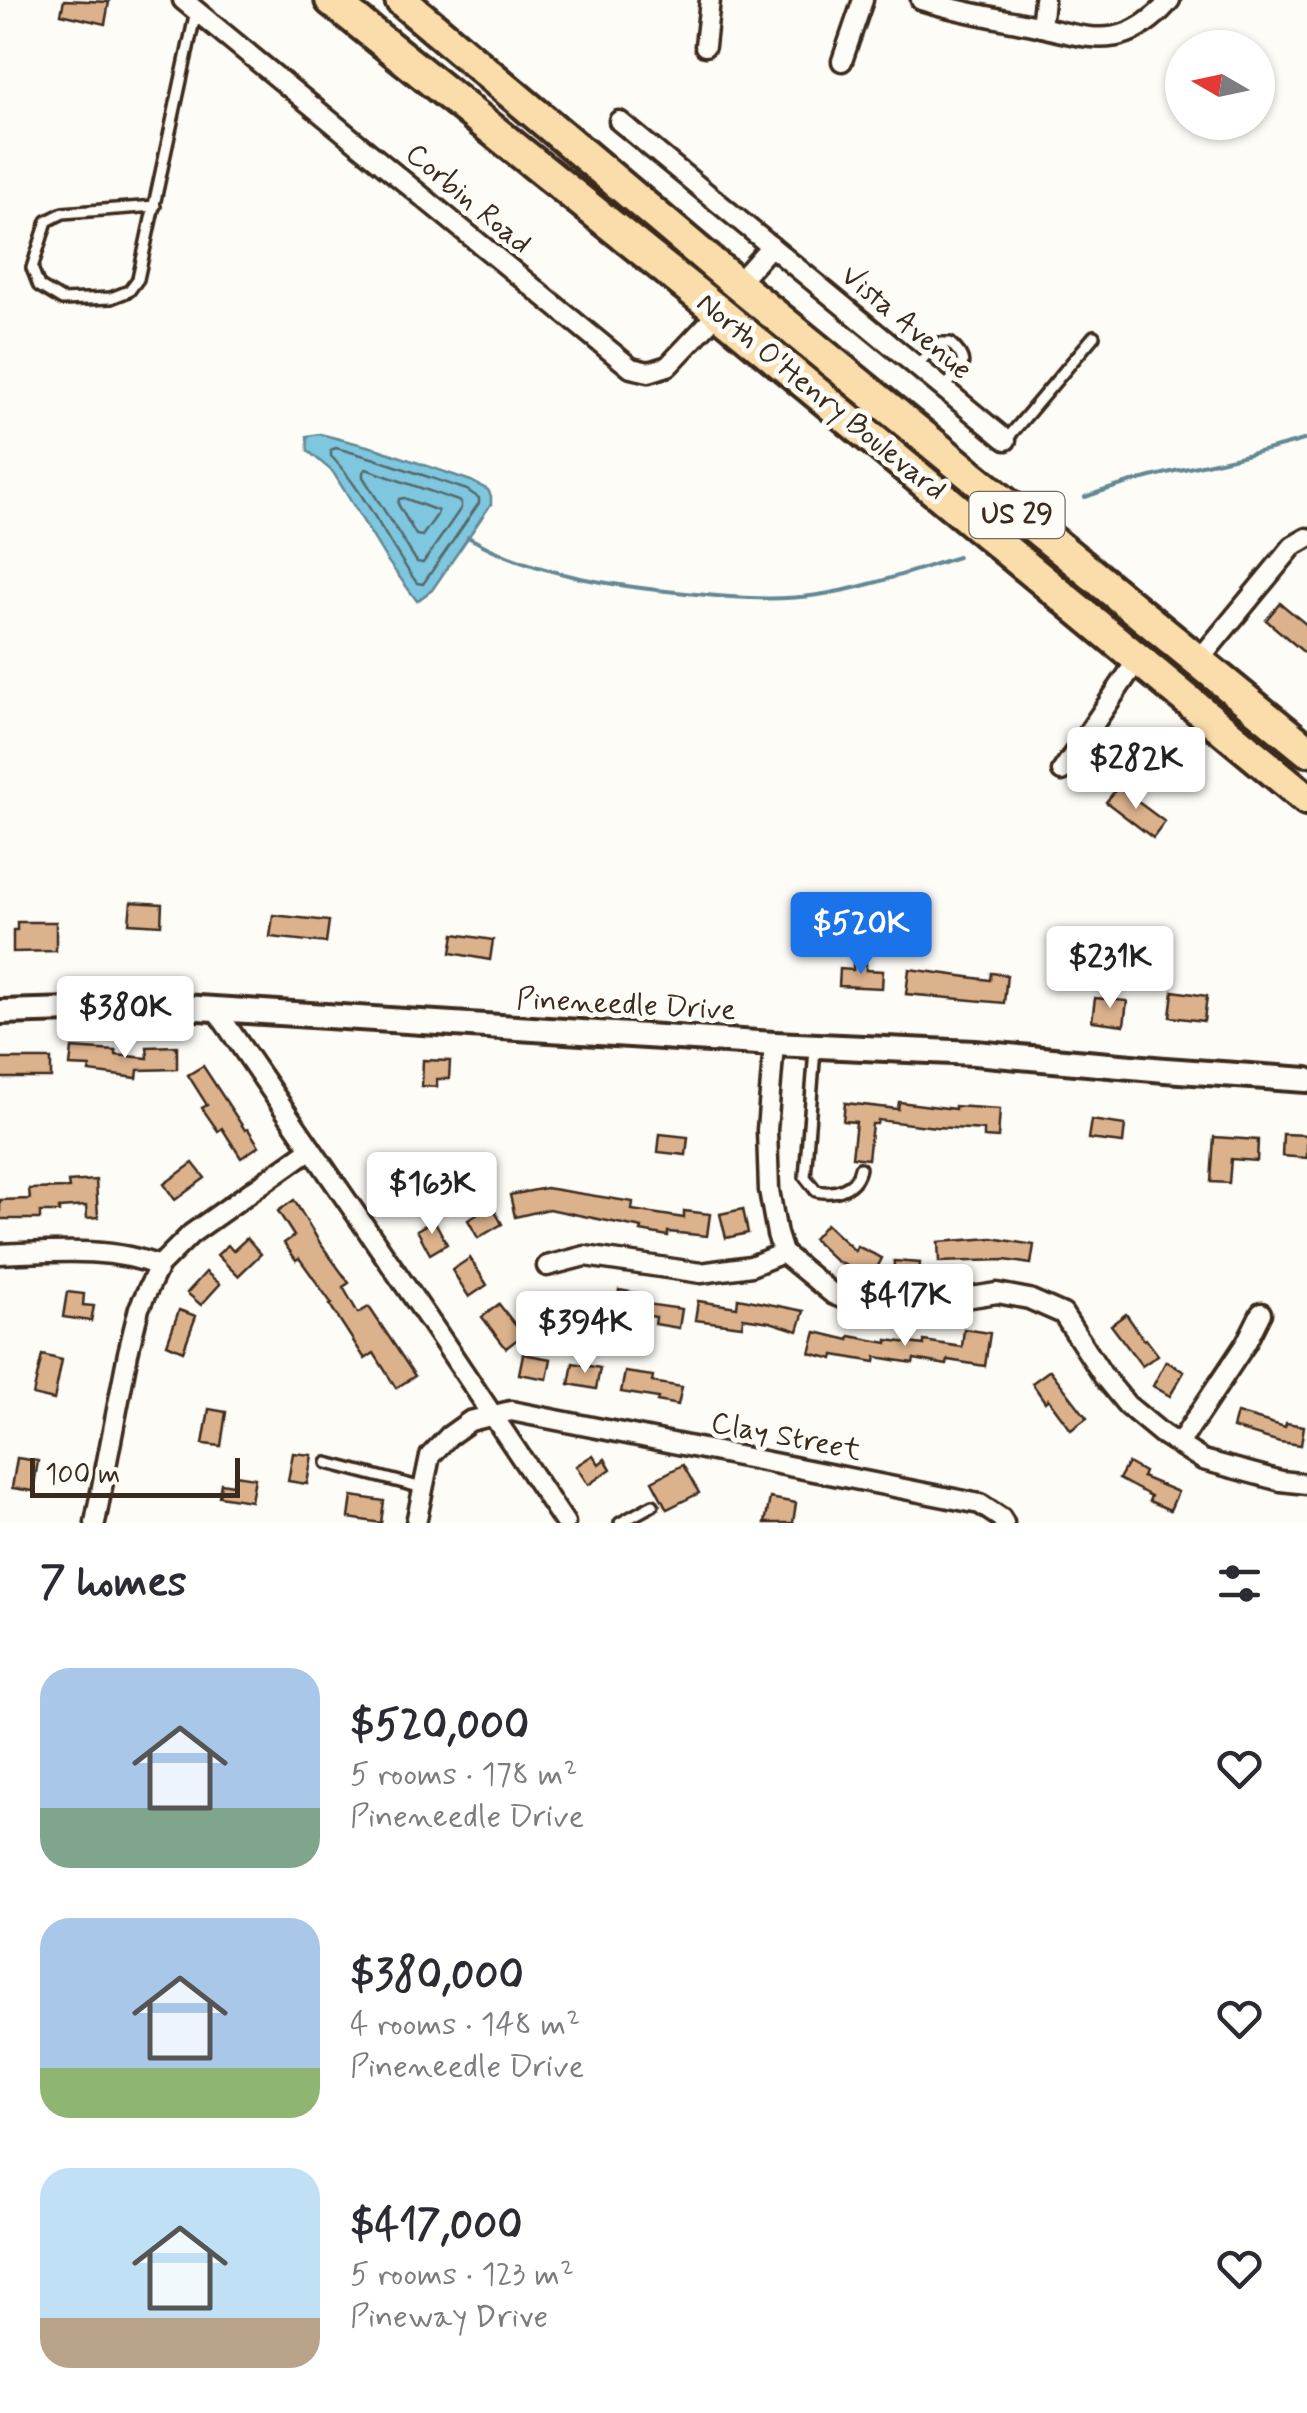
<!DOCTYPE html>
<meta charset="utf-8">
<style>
:root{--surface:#fff;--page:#f2f2f3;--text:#2b2b33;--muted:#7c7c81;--accent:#1a73e8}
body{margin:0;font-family:Mynerve,sans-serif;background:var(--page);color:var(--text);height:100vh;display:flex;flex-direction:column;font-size:38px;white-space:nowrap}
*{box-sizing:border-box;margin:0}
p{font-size:32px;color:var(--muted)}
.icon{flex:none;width:55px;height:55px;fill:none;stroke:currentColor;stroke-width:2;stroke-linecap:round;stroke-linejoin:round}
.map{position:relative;height:1523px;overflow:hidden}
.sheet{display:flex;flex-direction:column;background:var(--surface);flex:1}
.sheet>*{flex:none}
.needle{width:65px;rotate:279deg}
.fabs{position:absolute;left:1165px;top:30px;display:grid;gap:20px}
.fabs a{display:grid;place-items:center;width:110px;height:110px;border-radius:50%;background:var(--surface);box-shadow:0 2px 8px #0004;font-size:50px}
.scale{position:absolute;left:30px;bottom:25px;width:210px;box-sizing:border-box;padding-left:10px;border:5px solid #3b2a1e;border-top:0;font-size:28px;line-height:35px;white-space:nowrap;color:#3b2a1e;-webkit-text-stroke:8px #fdfcf7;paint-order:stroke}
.price{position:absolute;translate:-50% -85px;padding:0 22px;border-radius:10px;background:#fff;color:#222;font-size:32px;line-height:65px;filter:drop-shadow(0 2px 5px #0008)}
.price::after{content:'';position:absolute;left:50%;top:60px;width:30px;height:22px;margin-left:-15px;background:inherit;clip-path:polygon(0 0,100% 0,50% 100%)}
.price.selected{background:var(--accent);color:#fff}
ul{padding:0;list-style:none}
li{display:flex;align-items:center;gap:30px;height:250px;padding:0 40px}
li span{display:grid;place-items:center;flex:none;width:280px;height:200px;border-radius:30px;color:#555}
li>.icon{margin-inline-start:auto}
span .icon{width:120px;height:120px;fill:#fffc;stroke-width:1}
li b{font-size:42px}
h2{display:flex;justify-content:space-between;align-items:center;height:120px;padding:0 40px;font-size:42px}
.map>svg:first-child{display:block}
</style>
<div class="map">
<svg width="1307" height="1523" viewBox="0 0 1307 1523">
<rect width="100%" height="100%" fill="#fdfcf7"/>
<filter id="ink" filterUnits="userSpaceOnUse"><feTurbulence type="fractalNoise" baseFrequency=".01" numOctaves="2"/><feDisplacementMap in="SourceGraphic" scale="20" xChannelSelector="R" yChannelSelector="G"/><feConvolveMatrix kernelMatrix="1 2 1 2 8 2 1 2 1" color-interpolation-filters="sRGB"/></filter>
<g filter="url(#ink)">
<!-- water -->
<path fill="#7ec7df" stroke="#638892" stroke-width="2.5" d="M320 434 375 448 471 481 488 490 491 496V504L432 590 417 601 387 560 333 472 308 451 307 436Z"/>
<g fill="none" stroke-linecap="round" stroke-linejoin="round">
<!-- shore -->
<g stroke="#56696b" stroke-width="2.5">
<path d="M336 448 372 458 467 490 479 498V503L423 584 417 583C387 543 366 493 331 456V450Z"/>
<path d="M366 469 461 502V508L423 563 417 562 363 477V472Z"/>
<path d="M404 498 438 511 437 515 422 536 416 535 398 504 399 499Z"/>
</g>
<!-- stream -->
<g stroke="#638892" stroke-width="4">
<path d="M1085 497C1156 471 1234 461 1307 439"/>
<path d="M468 537C535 576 619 587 696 594 737 598 778 601 818 595 866 588 912 571 958 557"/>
</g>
</g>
<!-- building -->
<g fill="#dcb28d" stroke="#3b2a1e" stroke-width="2.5">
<path d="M64 0 109 2 105 24 61 14Z"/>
<path d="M1280 603 1307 625V655L1266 620Z"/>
<path d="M1118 787 1165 822 1153 838 1106 802Z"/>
<path d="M131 902 162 904 161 925 129 923Z"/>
<path d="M273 915 329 921 326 943 270 937Z"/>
<path d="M17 922H56V951L13 952V930H17Z"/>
<path d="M454 934 493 940 490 960 451 953Z"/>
<path d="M853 962 866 963V970L883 971 882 988 839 986 840 969 853 970Z"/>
<path d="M909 969 990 980 991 973 1007 975 1004 1003 906 994Z"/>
<path d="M1173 991 1207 996 1204 1021 1170 1017Z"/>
<path d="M1095 998 1127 1001 1124 1025 1092 1021Z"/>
<path d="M177 1046V1069L138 1070 137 1078 89 1072 90 1067 70 1066 72 1048 116 1051V1055L148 1058 147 1047Z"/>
<rect x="0" y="1059" width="51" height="19"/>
<path d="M423 1060 450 1061 449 1079H437V1087L422 1086Z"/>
<path d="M203 1066 245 1130 248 1129 259 1146 241 1158 222 1128 218 1131 202 1108 207 1105 188 1075Z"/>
<path d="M899 1102 955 1109V1106L1000 1109 998 1138 984 1137V1130L936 1127 878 1120 877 1124H872L868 1159 852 1157 856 1122 843 1121 845 1103 898 1109Z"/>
<path d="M1091 1120 1125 1125 1123 1143 1088 1139Z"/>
<path d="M660 1134 688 1137 686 1155 658 1152Z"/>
<path d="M1283 1134 1307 1135V1158L1282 1156Z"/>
<path d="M1214 1137 1258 1140 1257 1161 1231 1159 1229 1183 1211 1182Z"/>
<path d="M193 1163 205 1178 175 1200 164 1184Z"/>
<path d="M397 1173 415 1195 399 1208 381 1186Z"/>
<path d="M96 1180 98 1217 87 1218 86 1206 59 1208V1212H40V1219H0V1200L30 1199 29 1189 69 1188 68 1182Z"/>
<path d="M546 1188 633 1202 632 1210 684 1218V1211L710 1214 707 1236 668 1232V1236L641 1231 642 1228 549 1209 515 1217 510 1195Z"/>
<path d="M294 1200 320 1243 349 1283 343 1287 358 1313 369 1307 415 1376 396 1388 374 1353 365 1359 330 1305 332 1304 299 1258 296 1260 284 1243 294 1236 278 1211Z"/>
<path d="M492 1206 502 1224 478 1238 468 1220Z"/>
<path d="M743 1209 748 1233 726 1238 720 1214Z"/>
<path d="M434 1220 447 1244 430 1254 417 1230Z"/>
<path d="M826 1224 855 1251 857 1246 882 1258 872 1278 836 1261 813 1239Z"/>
<path d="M247 1238 261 1254 238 1276 217 1255 228 1245 233 1251Z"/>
<path d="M992 1238 1034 1245 1031 1264 1005 1260 939 1262 938 1242Z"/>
<path d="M470 1258 487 1285 469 1297 452 1270Z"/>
<path d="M894 1261 920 1263 918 1284 893 1282Z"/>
<path d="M206 1272 220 1284 201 1305 187 1293Z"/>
<path d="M619 1290 647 1295 646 1304 682 1309 679 1328 655 1324 656 1317 608 1309V1328H580L579 1303H587V1296L618 1297Z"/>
<path d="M67 1292 84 1294 83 1305 94 1306 91 1321 63 1317Z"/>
<path d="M738 1298 804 1311 798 1331 770 1322 743 1318 742 1326 695 1320 698 1301 737 1307Z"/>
<path d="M499 1304 523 1335 506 1348 482 1317Z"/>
<path d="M179 1310 196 1316 183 1351 167 1344Z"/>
<path d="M1126 1314 1144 1340 1146 1339 1158 1355 1142 1366 1111 1325Z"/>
<path d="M964 1329 990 1333 985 1366 948 1360 947 1365 914 1359 913 1363 876 1357 875 1362 834 1355 833 1359 810 1353 816 1332 849 1340 850 1336 887 1343V1340L924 1345V1341L962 1347Z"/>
<path d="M523 1354 551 1359 547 1379 519 1374Z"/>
<path d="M42 1355 62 1360 54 1400 33 1395Z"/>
<path d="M1166 1361 1184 1372 1170 1396 1153 1386Z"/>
<path d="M573 1363 600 1368 596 1389 569 1384Z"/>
<path d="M1050 1370 1087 1418 1071 1430 1048 1399 1045 1402 1032 1383Z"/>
<path d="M625 1372 653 1376 652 1382 682 1387 678 1405 657 1401 658 1398 621 1392Z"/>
<path d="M209 1409 226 1412 221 1446 203 1444Z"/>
<path d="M1237 1413 1285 1427 1286 1423 1304 1426 1301 1445 1280 1442 1233 1428Z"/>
<path d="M293 1453 312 1455 307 1484 288 1481Z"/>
<path d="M593 1455 599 1464 605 1459 611 1469 588 1485 576 1466Z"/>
<path d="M17 1458 38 1461 33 1491 12 1488Z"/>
<path d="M1128 1463 1144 1472 1142 1477 1178 1492 1170 1510 1149 1501 1151 1496 1119 1479Z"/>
<path d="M683 1465 699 1493 667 1509 652 1481Z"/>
<path d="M235 1475 255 1478 251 1501 219 1496 221 1483 233 1485Z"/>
<path d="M352 1496 384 1501 381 1523 349 1518Z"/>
<path d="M770 1498 796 1503 793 1523H765Z"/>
</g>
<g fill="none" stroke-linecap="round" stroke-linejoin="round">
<!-- lane casing -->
<g stroke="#3b2a1e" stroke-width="16">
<g id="lane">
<path d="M155 206 63 213 47 221 32 268 39 286 62 300 111 298 129 291 138 279 196 11"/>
<path d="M915 367 938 343H950C973 364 961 368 944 388"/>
<path d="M1006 440 1094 336"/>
<path d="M815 1049 805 1177 816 1191C835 1195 856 1189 860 1168"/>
<path d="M327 1463 423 1488"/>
<path d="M620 1523 653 1505"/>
</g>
</g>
<!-- street casing -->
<g stroke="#3b2a1e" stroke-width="25">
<g id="street">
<path d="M183 0 631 368 649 372 668 366 719 312"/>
<path d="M921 0C956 11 992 17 1028 24 1058 30 1096 45 1127 33 1143 27 1160 13 1170 0"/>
<path d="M1041 27 1044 0"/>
<path d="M705 46 710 0"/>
<path d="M842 61 863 0"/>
<path d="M619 121 1006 440"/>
<path d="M737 284 771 246"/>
<path d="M1199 660 1293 546 1307 538"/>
<path d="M1062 771 1138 659"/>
<path d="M216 1010 435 1329 565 1523"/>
<path d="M774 1044 767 1130 769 1190 777 1234 783 1253 834 1295 876 1312 908 1314 936 1308 959 1299 997 1293 1029 1299 1063 1314 1104 1377 1127 1405 1162 1434 1203 1460 1281 1481 1307 1484"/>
<path d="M0 1254C53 1252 110 1246 159 1266"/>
<path d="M547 1266 585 1256 701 1273 751 1266 783 1253"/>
<path d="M1179 1444 1246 1343 1261 1313"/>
<path d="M95 1523 128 1353 139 1308 159 1266 191 1234 311 1149"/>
<path d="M416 1523 430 1456 449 1436 470 1421 511 1411 980 1504 1001 1518 1004 1523"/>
</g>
</g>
<!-- secondary casing -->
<g stroke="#3b2a1e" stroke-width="30">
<path id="secondary" d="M0 1012 182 1007 774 1044 975 1053 1165 1070 1307 1080"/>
</g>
<!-- highway casing -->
<g stroke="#3b2a1e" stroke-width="38">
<g id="highway">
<path d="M331 0 719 312 1307 799"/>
<path d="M401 0 737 284 1307 750"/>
</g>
</g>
<!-- lane -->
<use href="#lane" stroke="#fdfcf7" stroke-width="9"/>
<!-- street -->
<use href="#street" stroke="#fdfcf7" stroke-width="18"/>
<!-- secondary -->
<use href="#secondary" stroke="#fdfcf7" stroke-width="22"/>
<!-- highway -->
<use href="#highway" stroke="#faddab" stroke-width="30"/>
</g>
</g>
<g text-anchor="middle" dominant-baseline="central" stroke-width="10" stroke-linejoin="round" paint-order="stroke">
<!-- shield labels -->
<rect fill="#fdfcf7" stroke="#75695f" stroke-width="2.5" x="969.5" y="492" width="95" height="46" rx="8"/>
<g font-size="28" font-weight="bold" fill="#3b2a1e">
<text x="1017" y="515">US 29</text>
</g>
<!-- street labels -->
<g font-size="30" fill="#3b2a1e" stroke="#fdfcf7">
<text transform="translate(468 199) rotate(40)">Corbin Road</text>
<text transform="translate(906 323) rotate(40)">Vista Avenue</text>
<text transform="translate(821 397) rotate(39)">North O'Henry Boulevard</text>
<text transform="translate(626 1005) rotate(3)">Pineneedle Drive</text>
<text transform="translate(786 1437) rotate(11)">Clay Street</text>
</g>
</g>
</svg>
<div class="fabs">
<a><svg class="needle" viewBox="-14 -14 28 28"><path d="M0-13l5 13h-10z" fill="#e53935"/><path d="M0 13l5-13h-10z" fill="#7c7c81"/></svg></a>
</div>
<div class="scale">100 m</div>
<b class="price" style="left:1136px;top:812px">$282K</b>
<b class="price selected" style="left:861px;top:977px">$520K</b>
<b class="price" style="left:1110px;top:1011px">$231K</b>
<b class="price" style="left:125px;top:1061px">$380K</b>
<b class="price" style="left:432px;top:1237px">$163K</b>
<b class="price" style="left:905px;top:1349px">$417K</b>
<b class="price" style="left:585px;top:1376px">$394K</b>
</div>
<section class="sheet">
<h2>7 homes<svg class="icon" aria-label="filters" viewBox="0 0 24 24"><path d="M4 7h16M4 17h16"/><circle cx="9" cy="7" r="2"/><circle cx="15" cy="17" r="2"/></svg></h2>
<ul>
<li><span style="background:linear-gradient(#a9c7e8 70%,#7fa58c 0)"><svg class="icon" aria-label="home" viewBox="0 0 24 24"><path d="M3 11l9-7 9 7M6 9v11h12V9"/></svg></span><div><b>$520,000</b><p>5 rooms · 178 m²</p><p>Pineneedle Drive</p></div><svg class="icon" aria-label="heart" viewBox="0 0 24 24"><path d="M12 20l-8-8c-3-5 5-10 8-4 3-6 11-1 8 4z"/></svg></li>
<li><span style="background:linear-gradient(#a9c7e8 75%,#8fb573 0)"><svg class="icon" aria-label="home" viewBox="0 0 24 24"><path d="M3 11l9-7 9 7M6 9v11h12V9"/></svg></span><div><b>$380,000</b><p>4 rooms · 148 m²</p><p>Pineneedle Drive</p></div><svg class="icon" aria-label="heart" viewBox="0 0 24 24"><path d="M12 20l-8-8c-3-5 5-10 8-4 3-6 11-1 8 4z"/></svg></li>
<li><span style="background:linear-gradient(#bfe0f5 75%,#b9a48a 0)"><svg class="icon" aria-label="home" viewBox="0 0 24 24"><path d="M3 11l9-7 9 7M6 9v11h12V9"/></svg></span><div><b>$417,000</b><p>5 rooms · 123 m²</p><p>Pineway Drive</p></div><svg class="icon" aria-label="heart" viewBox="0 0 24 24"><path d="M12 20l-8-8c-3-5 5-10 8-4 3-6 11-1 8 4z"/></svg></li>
</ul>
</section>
